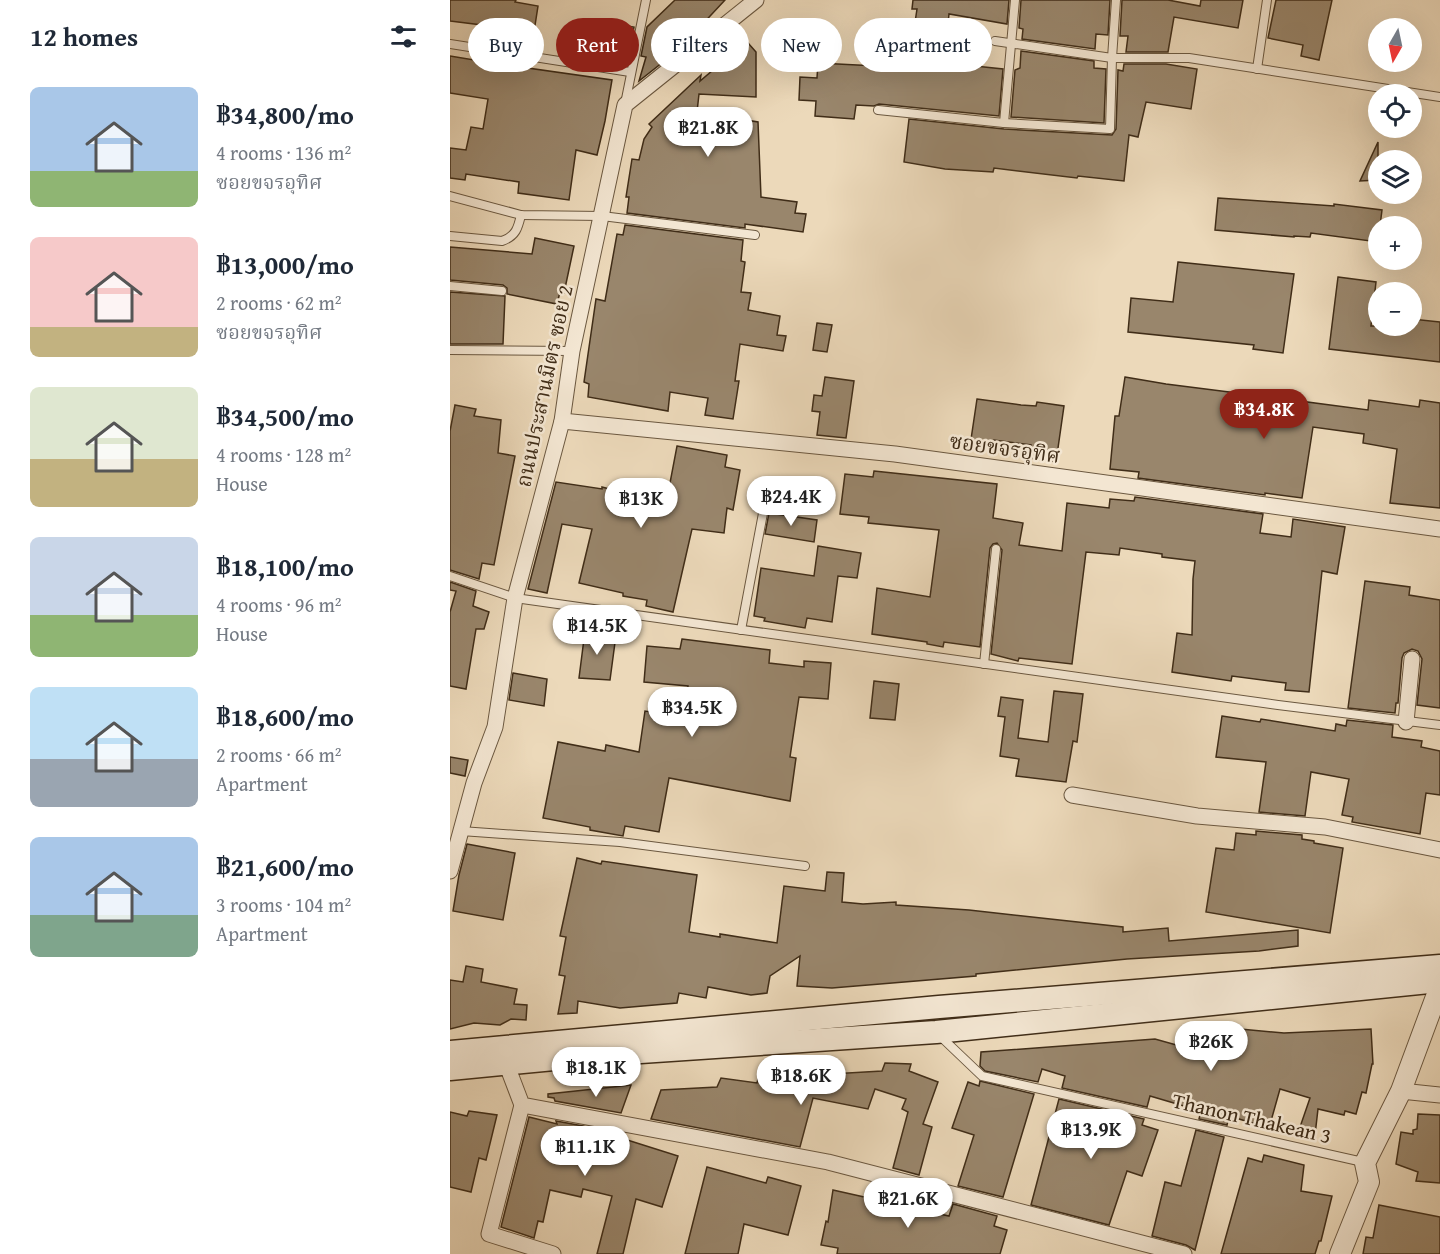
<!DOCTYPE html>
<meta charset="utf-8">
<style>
:root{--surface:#fff;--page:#f2f2f3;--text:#1f2937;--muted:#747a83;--accent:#8f2418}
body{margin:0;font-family:"Gentium Book Plus","Noto Serif Thai",serif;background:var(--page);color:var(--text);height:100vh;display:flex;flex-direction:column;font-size:22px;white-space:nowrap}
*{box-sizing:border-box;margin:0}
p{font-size:20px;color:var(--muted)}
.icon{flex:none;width:33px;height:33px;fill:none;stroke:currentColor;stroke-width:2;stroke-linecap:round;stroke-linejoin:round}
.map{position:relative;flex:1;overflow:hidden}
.details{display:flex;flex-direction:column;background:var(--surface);width:450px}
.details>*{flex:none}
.top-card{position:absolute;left:18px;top:18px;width:570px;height:54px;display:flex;gap:12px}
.needle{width:39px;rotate:189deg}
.fabs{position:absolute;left:918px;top:18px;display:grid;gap:12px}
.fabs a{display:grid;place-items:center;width:54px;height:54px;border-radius:50%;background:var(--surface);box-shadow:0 6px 24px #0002;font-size:30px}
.price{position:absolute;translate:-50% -51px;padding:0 14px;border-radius:21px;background:#fff;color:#222;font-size:20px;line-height:39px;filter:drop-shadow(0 2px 3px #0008)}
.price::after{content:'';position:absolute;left:50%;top:36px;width:18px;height:14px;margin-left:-9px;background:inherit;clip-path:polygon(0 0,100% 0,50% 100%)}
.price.selected{background:var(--accent);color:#fff}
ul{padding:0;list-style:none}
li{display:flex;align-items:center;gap:18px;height:150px;padding:0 30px}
li span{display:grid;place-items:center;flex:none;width:168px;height:120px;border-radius:9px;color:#555}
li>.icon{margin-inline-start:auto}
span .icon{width:72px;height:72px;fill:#fffc;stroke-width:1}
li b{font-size:26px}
h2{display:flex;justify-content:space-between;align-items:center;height:72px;padding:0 30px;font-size:26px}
.chip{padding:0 21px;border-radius:27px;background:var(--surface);box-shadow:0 6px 24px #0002;font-size:21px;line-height:54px}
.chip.selected{background:var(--accent);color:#fff}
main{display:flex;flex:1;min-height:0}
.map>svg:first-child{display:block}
</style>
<main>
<section class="details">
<h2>12 homes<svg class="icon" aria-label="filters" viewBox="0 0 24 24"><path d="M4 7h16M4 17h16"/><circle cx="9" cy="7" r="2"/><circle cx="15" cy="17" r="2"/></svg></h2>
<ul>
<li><span style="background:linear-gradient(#a9c7e8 70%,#8fb573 0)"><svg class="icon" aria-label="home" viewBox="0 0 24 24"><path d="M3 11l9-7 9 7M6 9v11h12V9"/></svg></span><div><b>฿34,800/mo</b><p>4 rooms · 136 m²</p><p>ซอยขจรอุทิศ</p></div></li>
<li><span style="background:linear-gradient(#f6c9c9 75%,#c2b280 0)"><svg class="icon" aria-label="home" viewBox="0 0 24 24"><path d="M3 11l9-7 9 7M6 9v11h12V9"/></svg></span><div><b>฿13,000/mo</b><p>2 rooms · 62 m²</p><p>ซอยขจรอุทิศ</p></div></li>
<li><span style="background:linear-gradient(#dfe7d0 60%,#c2b280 0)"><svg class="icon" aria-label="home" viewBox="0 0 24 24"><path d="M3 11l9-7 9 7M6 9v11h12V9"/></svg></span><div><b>฿34,500/mo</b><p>4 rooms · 128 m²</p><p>House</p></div></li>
<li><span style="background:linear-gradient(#c9d6e8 65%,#8fb573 0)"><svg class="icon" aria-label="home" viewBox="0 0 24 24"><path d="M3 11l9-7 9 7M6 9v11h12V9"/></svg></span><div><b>฿18,100/mo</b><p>4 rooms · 96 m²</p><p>House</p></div></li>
<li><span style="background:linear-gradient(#bfe0f5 60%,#9aa5b1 0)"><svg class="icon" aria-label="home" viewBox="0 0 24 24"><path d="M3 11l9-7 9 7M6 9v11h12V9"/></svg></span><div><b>฿18,600/mo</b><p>2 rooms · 66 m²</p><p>Apartment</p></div></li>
<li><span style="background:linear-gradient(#a9c7e8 65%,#7fa58c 0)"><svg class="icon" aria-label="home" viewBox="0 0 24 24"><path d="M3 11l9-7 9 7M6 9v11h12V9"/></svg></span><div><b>฿21,600/mo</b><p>3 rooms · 104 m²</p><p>Apartment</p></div></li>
</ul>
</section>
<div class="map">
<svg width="990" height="1254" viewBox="0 0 990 1254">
<rect width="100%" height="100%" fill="#ecd9ba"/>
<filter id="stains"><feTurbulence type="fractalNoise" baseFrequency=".00333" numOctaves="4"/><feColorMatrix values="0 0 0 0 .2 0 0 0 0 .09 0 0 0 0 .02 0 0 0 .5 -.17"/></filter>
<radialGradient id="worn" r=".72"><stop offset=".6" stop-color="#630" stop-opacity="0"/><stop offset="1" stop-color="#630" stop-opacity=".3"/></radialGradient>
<!-- building -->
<g fill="#99866c" stroke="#402d18" stroke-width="1.5">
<path d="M0 0H66L65 2 88 6 81 51 45 45 48 27 0 21Z"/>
<path d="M225 0H275L248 29 251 32 189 81 196 57 191 56 197 27Z"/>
<path d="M463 0H559L557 24 499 14 497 33 464 29 467 9H462Z"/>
<path d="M571 0H660L658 35 646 34 645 49 572 39 573 29 569 28Z"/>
<path d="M672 0H718L750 6 751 0H793L788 28 724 17 718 52H676L678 36H670Z"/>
<path d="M826 0H882L869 60 851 56 853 45 818 38Z"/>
<path d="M134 19 184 27 179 54 171 53 166 48V52L129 47Z"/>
<path d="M291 35 306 52V97L249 94 247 112 308 122 311 197 347 202 345 213 356 214 353 232 295 224V228L177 213 179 197H176L182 159 189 160 194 139 202 127 199 124 251 75 250 81 276 59 270 53Z"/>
<path d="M571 51 644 61V68L656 69 654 123 561 117 565 70 570 68Z"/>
<path d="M0 56 42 63 43 57 79 62 78 68 162 80 155 121 147 155 126 150 119 200 68 193 69 182 16 174 15 180 0 178V148L16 150 21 127 33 129 38 99 0 93Z"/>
<path d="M368 63 505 70 506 64 553 69 549 116 429 104 424 106 406 105 404 119 365 116 366 101 349 100 350 77 367 78Z"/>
<path d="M674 64H716L747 69 741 109 696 102 688 137 679 135 674 181 628 176 627 178 544 168 543 172 495 169 454 162 459 119 554 129 662 135 666 129 668 70 673 71Z"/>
<path d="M928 142V180L910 181Z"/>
<path d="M768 198 884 206V204L932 210 928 242 861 233 860 237 844 236V237L765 230Z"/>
<path d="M175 225 293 240 291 261 295 262 291 292 301 293 298 310 330 316 327 335 336 336 333 351 290 344 285 381H289L283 419 255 415 258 398 220 392 218 411 138 397 139 384 134 382 146 299 155 301 167 234 173 235Z"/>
<path d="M85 238 124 246 114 293 110 292 107 304 57 294V288L53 285 0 280V247L82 254Z"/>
<path d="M728 262 844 274 833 353 803 349 804 345 678 332 681 298 723 302Z"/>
<path d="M888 277 926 282 921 326H962V319L990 322V362L879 349Z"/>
<path d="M0 292 55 296 53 344H0Z"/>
<path d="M367 323 382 325 377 352 363 350Z"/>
<path d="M375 377 404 381 396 438 367 435 370 412 362 411 364 395 372 396Z"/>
<path d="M675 377 716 384 795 394 850 397V401L918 410 919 400 969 407 970 400 990 403V508L940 503 947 449 913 443 914 434 863 427 852 498 815 493V495L688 478 689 472 660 469 665 416H669Z"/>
<path d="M527 399 571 405 586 406 587 402 614 406 606 462 579 458 581 445 544 440 543 449 520 446Z"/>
<path d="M5 405 26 409 24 416 51 420 48 453 65 456 44 565 32 563 29 579 0 570V431Z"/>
<path d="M227 446 277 455 275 467 290 470 283 510 277 508 274 533 242 529 223 612 196 606 197 600 173 596V593L129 583 142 529 112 524 97 593 78 589 106 482 152 489V487L216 504Z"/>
<path d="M424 471 547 484 543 518 573 523 569 545 612 551 617 503 659 508 660 499 684 501 685 497 813 514 810 533 841 537 843 519 895 527 887 574 872 571 859 692 835 690 836 683 782 676 781 681 722 672 727 633 742 635 743 579 745 561 712 557V554L670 548 669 555 636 552 622 664 569 658 568 661 541 654 552 550 547 543 543 544 540 548 530 647 494 642 493 647 477 644V642L422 634 427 588 480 597 489 530 418 523 419 517 390 514 395 474 423 477Z"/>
<path d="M319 513 367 520 364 542 315 534Z"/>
<path d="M368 546 411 553 407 578 388 576 382 622 357 618 355 628 314 621 315 618 304 616 311 568 364 576Z"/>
<path d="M915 581 960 587 959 595 990 600V708L967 705 972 659 968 651 962 649 954 653 952 658 948 703H946L945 713 898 708Z"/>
<path d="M0 582 26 591 23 606 39 612 34 629H26L16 689 0 686V612L6 591 0 590Z"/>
<path d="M135 631 166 635 160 680 129 678Z"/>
<path d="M232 639 320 650 319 663 354 667V661L381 663 378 699 349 697 340 757 346 758 340 801 219 778 209 832 175 826 173 836 140 830V827L93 818 108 742 155 751 156 745 189 752 195 711 233 717 238 686 194 682 197 646 230 649Z"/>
<path d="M63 673 97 679 94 706 59 700Z"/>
<path d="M424 681 449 684 445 720 420 718Z"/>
<path d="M604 691 633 694 627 742 623 741 616 782 566 776 569 759 550 756 555 717 548 716 551 697 573 700 568 738 598 742Z"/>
<path d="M772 716 810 722 811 719 885 731 886 724 896 726 897 720 943 725 942 737 972 741 971 747 990 751V795L976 793 970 834 902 822 903 817 892 815 899 779 861 772 855 816 809 812 816 762 766 757Z"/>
<path d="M0 757 18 760 15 776 0 773Z"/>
<path d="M806 831 852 835V839L864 841V843L893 848 880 933 756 912 766 848 784 850 786 833 806 835Z"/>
<path d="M17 844 65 853 53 920 3 911 9 875Z"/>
<path d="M127 858 151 864 152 861 247 875 239 932 270 937V934L327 943 334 886 375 891 377 872 394 873 392 902 413 904 446 902V905L519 910 673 927V932L718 928 719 941 848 930V946L809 951 677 959 526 974V976L382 988 347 986 350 956 320 976 317 993 301 995 258 987 256 998 229 993 227 1003 170 1008 128 1001 127 1013 108 1014 115 976 109 975 116 937 110 936Z"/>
<path d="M16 966 33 969 31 982 67 989 64 1004 77 1005 76 1020 61 1019 50 1025 24 1023 0 1029V980L13 982Z"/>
<path d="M790 1029 834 1033 921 1029 923 1064H922L916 1093 912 1092 906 1114 895 1111 894 1115 868 1109 865 1135 849 1130 860 1098 830 1089 819 1128 779 1116 777 1125 749 1119 751 1111 700 1096 697 1107 612 1088 615 1076 592 1069 588 1082 535 1071 530 1066 531 1052 705 1039 755 1053 761 1031Z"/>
<path d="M435 1063 461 1064 459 1071 488 1082 473 1124 482 1127 469 1175 443 1168 458 1112 452 1109 456 1099 425 1089 418 1109 363 1098 350 1147 201 1119 211 1090 267 1087 271 1078 307 1083 308 1079 335 1076V1073L366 1070 364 1075 432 1071Z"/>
<path d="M530 1081 584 1094 553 1197 508 1186 524 1135 502 1128 518 1082 529 1086Z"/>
<path d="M181 1085 171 1113 105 1101 104 1098 98 1097V1094Z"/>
<path d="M609 1099 694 1119 692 1125 708 1130 692 1176 677 1171 659 1225 581 1205Z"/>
<path d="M19 1111 47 1115 36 1160 29 1158 21 1192 0 1187V1112L17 1116Z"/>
<path d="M968 1114 990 1115V1183L966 1181 968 1172 946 1164 951 1132 963 1134V1130L967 1129Z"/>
<path d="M79 1117 107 1124 106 1121 133 1126 228 1156 212 1207 186 1199 173 1254H147L162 1196 133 1189 131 1197 100 1190 93 1222 88 1221 84 1238 51 1227Z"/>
<path d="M746 1130 774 1137 745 1250 736 1245 702 1236 715 1182 731 1186Z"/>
<path d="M814 1155 854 1165 851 1191 882 1196 871 1241H869L865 1254H771L798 1158 812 1162Z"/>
<path d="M257 1167 316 1183 318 1177 351 1186 338 1235 294 1224 288 1254H235Z"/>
<path d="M383 1190 499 1216 503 1204 547 1216 544 1226 557 1230 550 1254H387L388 1248 371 1245 376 1221 378 1222Z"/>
<path d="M929 1205 990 1217V1254H913L916 1237 923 1238Z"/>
</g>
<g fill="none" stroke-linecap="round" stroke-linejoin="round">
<!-- service casing -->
<g stroke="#6b5840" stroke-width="10">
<g id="service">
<path d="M545 41 662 58H739L990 97"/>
<path d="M0 44 180 72"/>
<path d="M807 69 817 0"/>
<path d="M175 104 196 0"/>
<path d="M428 110 554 123 660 129 662 58 666 0"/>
<path d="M554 123 565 0"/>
<path d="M0 196 71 215 152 216 305 235"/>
<path d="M0 236 52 241C66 236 68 228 71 215"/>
<path d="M0 286 52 291"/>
<path d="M0 350 122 351"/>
<path d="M0 576 65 598 828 705 990 725"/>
<path d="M291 630 317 492"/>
<path d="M534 664 546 549"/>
<path d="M11 831 170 842 355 866"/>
<path d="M489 1035 532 1076 913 1162"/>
</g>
</g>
<!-- minor casing -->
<g stroke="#6b5840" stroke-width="17">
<g id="minor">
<path d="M112 421 445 454 990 529"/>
<path d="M956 722 962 659"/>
<path d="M622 795 747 816 875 827 990 850"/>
<path d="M0 871 24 783 45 727 65 598 112 421 122 351 175 105 306 0"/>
<path d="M56 1063 72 1105 378 1162 734 1254"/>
<path d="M951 1091 990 1095"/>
<path d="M72 1105 39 1234 103 1254"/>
</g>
</g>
<!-- tertiary casing -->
<g stroke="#6b5840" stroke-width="22">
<path id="tertiary" d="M890 1254 919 1182 915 1163 951 1091 990 986"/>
</g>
<!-- secondary casing -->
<g stroke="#402d18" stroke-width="25">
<g id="secondary">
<path d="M0 1052 489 1007 990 966"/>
<path d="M0 1069 146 1055 486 1032 990 981"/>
</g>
</g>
<!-- service -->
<use href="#service" stroke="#f3e6d2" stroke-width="8"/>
<!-- minor -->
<use href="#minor" stroke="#f3e6d2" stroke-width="15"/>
<!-- tertiary -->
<use href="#tertiary" stroke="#f3e6d2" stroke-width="20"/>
<!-- secondary -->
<use href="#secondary" stroke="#f3e6d2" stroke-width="22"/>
</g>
<g text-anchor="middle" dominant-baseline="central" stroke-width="5" stroke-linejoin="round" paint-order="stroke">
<!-- street labels -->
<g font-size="21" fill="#402d18" stroke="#f3e6d2">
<text transform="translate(94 386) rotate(-78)">ถนนประสานมิตร ซอย 2</text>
<text transform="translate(555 448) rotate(8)">ซอยขจรอุทิศ</text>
<text transform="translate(802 1118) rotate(13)">Thanon Thakean 3</text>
</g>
</g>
<rect width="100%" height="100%" filter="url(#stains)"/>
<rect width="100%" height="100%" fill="url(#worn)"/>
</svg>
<div class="fabs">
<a><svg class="needle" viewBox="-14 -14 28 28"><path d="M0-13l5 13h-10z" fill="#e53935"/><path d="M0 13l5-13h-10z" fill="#747a83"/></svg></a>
<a><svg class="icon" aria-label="locate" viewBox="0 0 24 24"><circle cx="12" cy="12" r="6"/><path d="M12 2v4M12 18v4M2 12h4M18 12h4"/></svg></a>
<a><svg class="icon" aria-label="layers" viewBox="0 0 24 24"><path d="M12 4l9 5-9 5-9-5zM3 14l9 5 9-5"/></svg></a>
<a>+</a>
<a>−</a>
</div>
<b class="price" style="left:258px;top:158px">฿21.8K</b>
<b class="price selected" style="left:814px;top:440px">฿34.8K</b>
<b class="price" style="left:341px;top:527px">฿24.4K</b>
<b class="price" style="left:191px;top:529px">฿13K</b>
<b class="price" style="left:147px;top:656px">฿14.5K</b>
<b class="price" style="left:242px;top:738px">฿34.5K</b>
<b class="price" style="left:761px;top:1072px">฿26K</b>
<b class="price" style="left:146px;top:1098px">฿18.1K</b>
<b class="price" style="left:351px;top:1106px">฿18.6K</b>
<b class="price" style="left:641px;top:1160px">฿13.9K</b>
<b class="price" style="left:135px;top:1177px">฿11.1K</b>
<b class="price" style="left:458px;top:1229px">฿21.6K</b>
<div class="top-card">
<a class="chip">Buy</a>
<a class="chip selected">Rent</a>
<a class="chip">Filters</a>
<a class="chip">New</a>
<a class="chip">Apartment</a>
</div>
</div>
</main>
